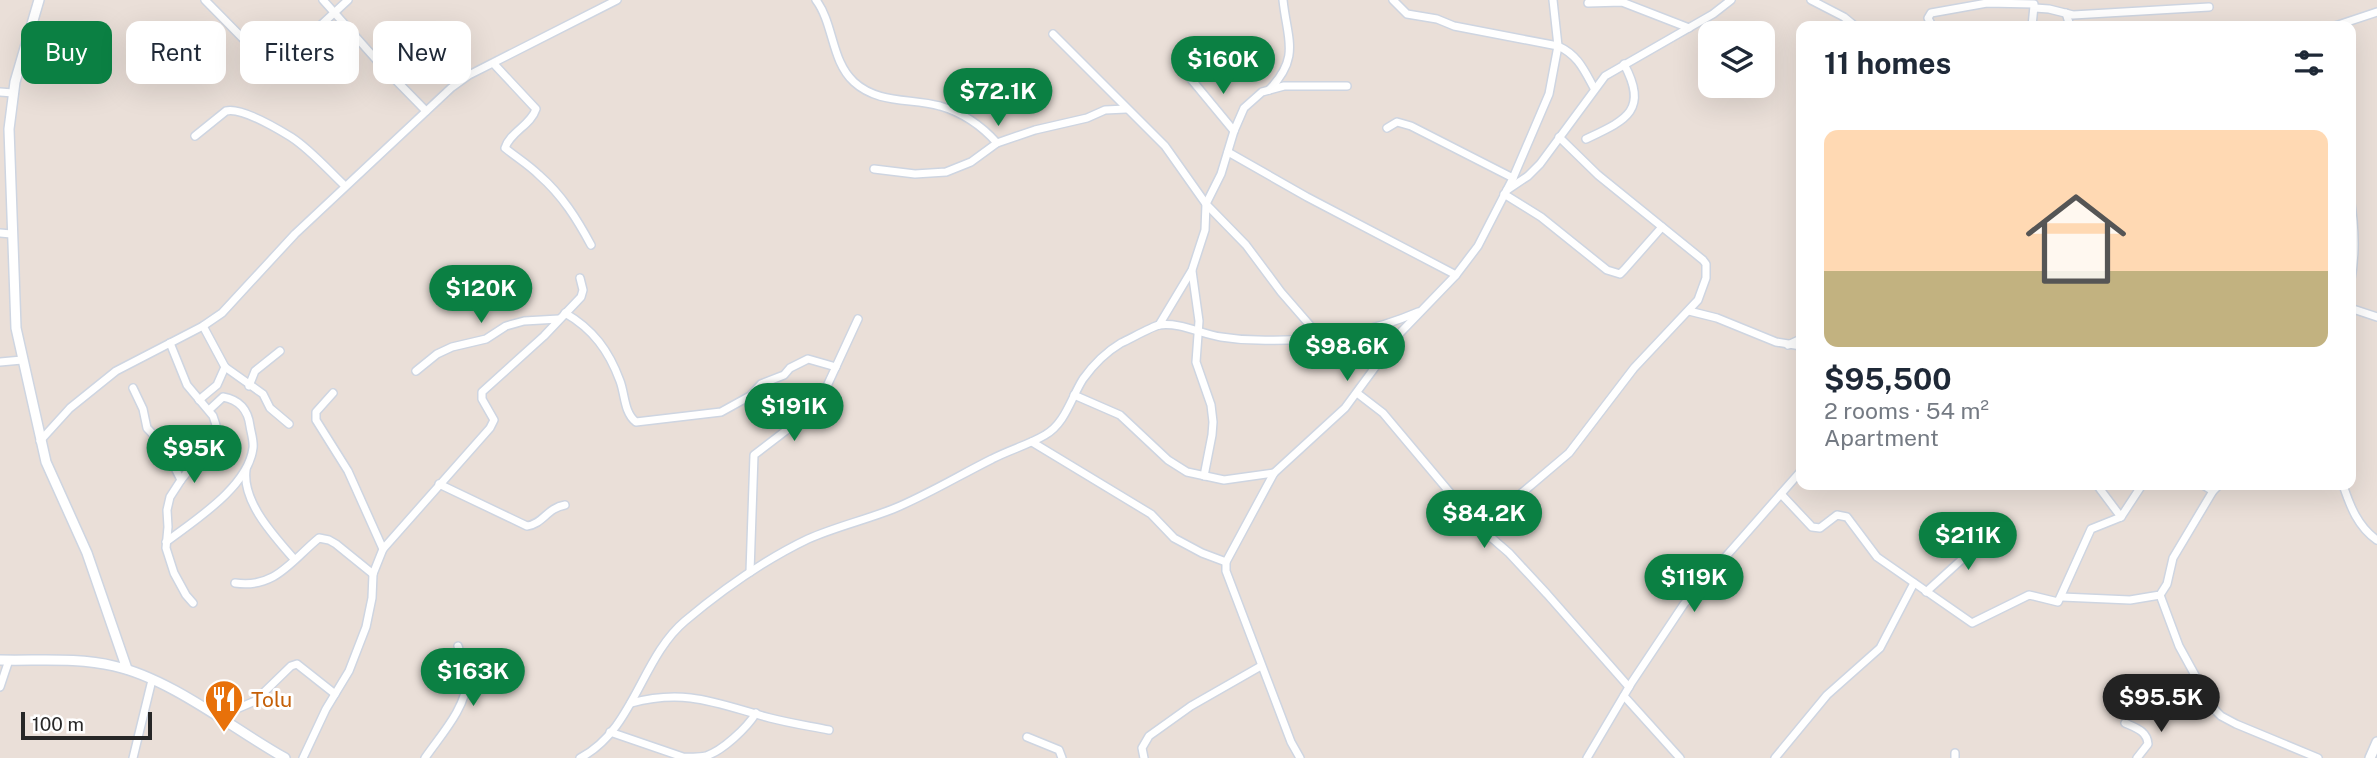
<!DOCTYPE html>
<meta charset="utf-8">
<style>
:root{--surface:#fff;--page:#f6f6f7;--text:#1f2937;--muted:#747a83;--line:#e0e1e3;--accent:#0b8043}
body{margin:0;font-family:"Public Sans",sans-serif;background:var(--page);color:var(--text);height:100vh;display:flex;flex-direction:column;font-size:26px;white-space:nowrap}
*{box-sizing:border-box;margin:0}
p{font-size:23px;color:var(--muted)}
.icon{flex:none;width:38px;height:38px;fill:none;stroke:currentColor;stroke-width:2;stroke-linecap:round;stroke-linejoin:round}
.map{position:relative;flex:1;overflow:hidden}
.panel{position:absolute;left:1796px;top:21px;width:560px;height:469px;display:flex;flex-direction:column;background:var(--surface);border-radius:14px;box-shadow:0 7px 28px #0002}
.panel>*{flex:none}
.hud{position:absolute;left:21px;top:21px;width:665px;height:63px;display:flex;gap:14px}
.controls{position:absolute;left:1698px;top:21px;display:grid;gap:14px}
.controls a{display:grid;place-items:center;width:77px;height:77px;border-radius:14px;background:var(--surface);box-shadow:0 7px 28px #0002;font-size:35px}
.scale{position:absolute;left:21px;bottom:18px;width:131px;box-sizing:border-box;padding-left:7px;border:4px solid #272727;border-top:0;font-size:19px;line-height:24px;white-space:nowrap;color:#272727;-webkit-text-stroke:5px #fff;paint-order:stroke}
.price{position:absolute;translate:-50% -60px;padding:0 16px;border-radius:24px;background:var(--accent);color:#fff;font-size:23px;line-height:46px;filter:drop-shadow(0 2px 4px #0008)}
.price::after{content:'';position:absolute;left:50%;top:42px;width:21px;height:16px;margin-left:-10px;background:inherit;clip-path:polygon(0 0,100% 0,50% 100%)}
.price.selected{background:#222;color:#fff}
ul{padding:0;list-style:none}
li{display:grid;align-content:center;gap:14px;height:371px;padding:0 28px}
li+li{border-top:2px solid var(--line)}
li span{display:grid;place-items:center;height:217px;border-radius:14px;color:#555}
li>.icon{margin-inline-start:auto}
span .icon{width:126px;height:126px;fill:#fffc;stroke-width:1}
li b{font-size:30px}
h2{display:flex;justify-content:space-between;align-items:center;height:84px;padding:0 28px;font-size:30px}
.chip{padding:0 24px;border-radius:14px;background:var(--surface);box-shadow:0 7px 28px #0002;font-size:24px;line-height:63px}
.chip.selected{background:var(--accent);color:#fff}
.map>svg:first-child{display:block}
</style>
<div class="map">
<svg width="2377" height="758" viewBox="0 0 2377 758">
<rect width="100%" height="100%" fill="#eadfd8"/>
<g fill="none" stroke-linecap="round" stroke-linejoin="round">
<!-- minor casing -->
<g stroke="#ced5e1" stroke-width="10">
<g id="minor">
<path d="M205 0 270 66 281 62 348 0"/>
<path d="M323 0 381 65 426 111"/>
<path d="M816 0C834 24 831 61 854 82 878 104 910 98 940 106 964 113 981 125 997 143"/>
<path d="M1393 0 1407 14 1437 19 1454 26 1558 46C1578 55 1584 70 1594 88"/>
<path d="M1811 0 1844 17 1855 26"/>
<path d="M1588 3 1622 2 1689 28"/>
<path d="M2035 8 2049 9 2073 15 2209 7"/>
<path d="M2066 13 2070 26"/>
<path d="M1932 26 1928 18 1931 13 1987 3 2034 4"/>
<path d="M2032 26 2034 6"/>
<path d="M2335 26 2377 12"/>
<path d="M1053 34 1165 146 1206 204 1246 245 1281 292 1321 338"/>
<path d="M494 64 536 109C531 125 510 132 505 148 516 157 529 165 539 175 562 195 577 219 591 245"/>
<path d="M1191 79 1234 131"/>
<path d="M1269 90C1301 57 1287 39 1283 0"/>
<path d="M0 92 13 93"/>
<path d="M1387 128 1397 122 1411 126 1513 178"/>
<path d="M195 136 226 111C241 107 278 129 291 137 311 150 328 170 345 186"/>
<path d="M1586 139C1626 120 1649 111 1624 64"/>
<path d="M1228 152 1307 197 1456 275"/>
<path d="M874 169 915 174 946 172 971 162 997 143 1035 130 1087 118 1105 110 1126 109"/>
<path d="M1507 190 1528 176 1540 164 1605 76 1713 14 1731 0"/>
<path d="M1504 194 1541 217 1607 270 1620 274 1624 270 1662 227"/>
<path d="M2350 197C2355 227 2356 256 2350 285"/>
<path d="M0 233 11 234"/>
<path d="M1192 271 1199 321 1196 362 1211 405 1213 422 1212 435 1204 476"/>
<path d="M2350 308 2377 317"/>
<path d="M1689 311 1717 318 1776 342 1801 346"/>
<path d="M565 313C593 329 609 351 620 381 625 394 624 413 636 422L721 412 750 396 761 384 784 375 790 368 808 359 836 367"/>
<path d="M1159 325 1192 270 1205 230 1206 204 1221 174 1234 131 1244 108 1262 92 1284 86H1347"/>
<path d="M203 326 225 367 263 394 270 408 289 424"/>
<path d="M170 343 187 385 213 416 216 425 205 450 181 480"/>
<path d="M1788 345 1801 339"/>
<path d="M0 362 22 360"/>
<path d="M416 371 437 354 452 347 486 339 506 326 524 321 559 319"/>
<path d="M249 386 255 371 280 351"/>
<path d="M133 388 143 409 147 428 164 446 181 480 170 497 167 510 168 527 166 548 174 573 186 595 193 603"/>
<path d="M333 393 316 412V420L348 471 383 549"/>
<path d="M1357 393 1383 413 1478 526 1509 553 1547 594 1629 687"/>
<path d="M1074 395 1120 415 1168 460 1187 472 1224 480 1274 473"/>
<path d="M199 400 217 385 225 367"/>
<path d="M40 441 70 408 116 371 203 326 222 313 295 234 451 88 469 75 617 0"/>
<path d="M1032 442 1151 514 1174 538 1202 553 1226 562"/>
<path d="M246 470C242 502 274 536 294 559"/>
<path d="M439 484 527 526C543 524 547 508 565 505"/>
<path d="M2097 485 2121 517"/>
<path d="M2203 485 2213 491"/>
<path d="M2343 485C2350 506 2358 527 2377 540"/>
<path d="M1781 494 1812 527 1820 528 1837 515 1847 517 1877 557 1972 623 2029 595 2058 602 2091 529 2121 517 2142 485"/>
<path d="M1485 532 1517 497 1569 453 1634 368 1698 300 1706 278V264L1703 260 1598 175 1559 137"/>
<path d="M166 542C195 520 248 487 253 448 254 441 251 433 250 426 248 410 240 400 223 397L209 410"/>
<path d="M750 572 754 455 814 409 821 399 858 319"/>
<path d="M235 583C275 589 291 561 319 538L329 540 336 544 373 574"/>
<path d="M1926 592 1992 532"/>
<path d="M2160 595 2179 646 2213 708 2221 716 2236 724 2318 758"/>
<path d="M2062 597 2130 600 2160 595 2167 584 2173 558 2213 491 2219 485"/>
<path d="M0 687 9 660"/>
<path d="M1624 696 1680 758"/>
<path d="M631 703C687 688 718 704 770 718 789 723 809 726 829 730"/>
<path d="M218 717 255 701 291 666 297 664 335 694"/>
<path d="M2125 723C2136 728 2147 731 2148 744L2137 758"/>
<path d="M610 732 683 757C691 757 698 758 706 756 722 751 747 728 756 713"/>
<path d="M1027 737 1059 750 1062 758"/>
<path d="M1955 753V758"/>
<path d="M133 758 152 680"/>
<path d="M303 758 326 709 349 671 366 627 372 598 373 574 383 549 490 428 494 420 482 399V392L544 336 581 297 583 290 580 278"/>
<path d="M425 758C440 736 467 707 467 679 468 668 461 656 458 646"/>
<path d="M580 758C634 730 641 658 685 621 722 590 764 560 808 539 835 527 865 520 893 509 927 495 958 476 992 459 1009 450 1028 445 1045 435 1065 424 1071 398 1083 379 1093 365 1106 352 1121 343 1130 339 1151 327 1159 325 1180 322 1201 334 1221 337 1233 339 1246 340 1258 340 1314 342 1367 334 1418 312"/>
<path d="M1144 758 1142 748 1149 736 1191 706 1261 666"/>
<path d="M1300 758 1291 742 1226 571V562L1274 473 1345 408 1401 332 1456 275 1478 246 1513 178 1549 94 1558 46 1553 0"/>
<path d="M1587 758 1632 682 1684 604 1801 471"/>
<path d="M1775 758 1827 695 1880 648 1914 583"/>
</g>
</g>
<!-- tertiary casing -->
<g stroke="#ced5e1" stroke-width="12">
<g id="tertiary">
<path d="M39 0 15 82 9 129 16 328 46 462 87 553 127 669"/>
<path d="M0 660C37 661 77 657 114 666 172 679 233 729 285 758"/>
<path d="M2370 758 2377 742"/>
</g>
</g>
<!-- minor -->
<use href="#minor" stroke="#fff" stroke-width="7"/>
<!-- tertiary -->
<use href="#tertiary" stroke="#fff" stroke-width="9"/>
</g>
<!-- icons -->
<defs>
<g id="restaurant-pin" transform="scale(2.0125)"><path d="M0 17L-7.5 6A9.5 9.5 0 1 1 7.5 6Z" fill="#e8710a" stroke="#fff"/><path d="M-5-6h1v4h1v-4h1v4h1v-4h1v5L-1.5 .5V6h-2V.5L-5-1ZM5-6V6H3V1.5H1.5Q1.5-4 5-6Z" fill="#fff"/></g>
</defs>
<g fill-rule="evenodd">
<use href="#restaurant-pin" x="224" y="699"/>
</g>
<g text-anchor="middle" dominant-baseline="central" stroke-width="6" stroke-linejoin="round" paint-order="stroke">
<!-- food labels -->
<g font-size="21" fill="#c56008" stroke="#fff" text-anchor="start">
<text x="251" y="699">Tolu</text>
</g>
</g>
</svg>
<div class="controls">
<a><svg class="icon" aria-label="layers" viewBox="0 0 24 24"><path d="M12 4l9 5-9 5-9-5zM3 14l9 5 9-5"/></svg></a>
</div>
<div class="scale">100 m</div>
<b class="price" style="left:1223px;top:96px">$160K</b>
<b class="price" style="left:998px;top:128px">$72.1K</b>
<b class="price" style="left:481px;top:325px">$120K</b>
<b class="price" style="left:1347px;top:383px">$98.6K</b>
<b class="price" style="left:794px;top:443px">$191K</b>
<b class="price" style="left:194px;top:485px">$95K</b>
<b class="price" style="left:1484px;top:550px">$84.2K</b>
<b class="price" style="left:1968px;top:572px">$211K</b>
<b class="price" style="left:1694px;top:614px">$119K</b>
<b class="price" style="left:473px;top:708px">$163K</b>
<b class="price selected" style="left:2161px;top:734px">$95.5K</b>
<div class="hud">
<a class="chip selected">Buy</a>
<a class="chip">Rent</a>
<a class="chip">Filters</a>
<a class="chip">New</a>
</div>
<section class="panel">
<h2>11 homes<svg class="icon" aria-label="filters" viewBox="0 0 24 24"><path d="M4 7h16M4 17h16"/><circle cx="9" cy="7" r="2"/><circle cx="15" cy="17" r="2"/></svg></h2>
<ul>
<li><span style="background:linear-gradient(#ffd9b3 65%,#c2b280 0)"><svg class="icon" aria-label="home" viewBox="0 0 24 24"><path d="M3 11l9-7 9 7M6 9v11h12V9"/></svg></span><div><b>$95,500</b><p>2 rooms · 54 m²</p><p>Apartment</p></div></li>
</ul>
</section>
</div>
